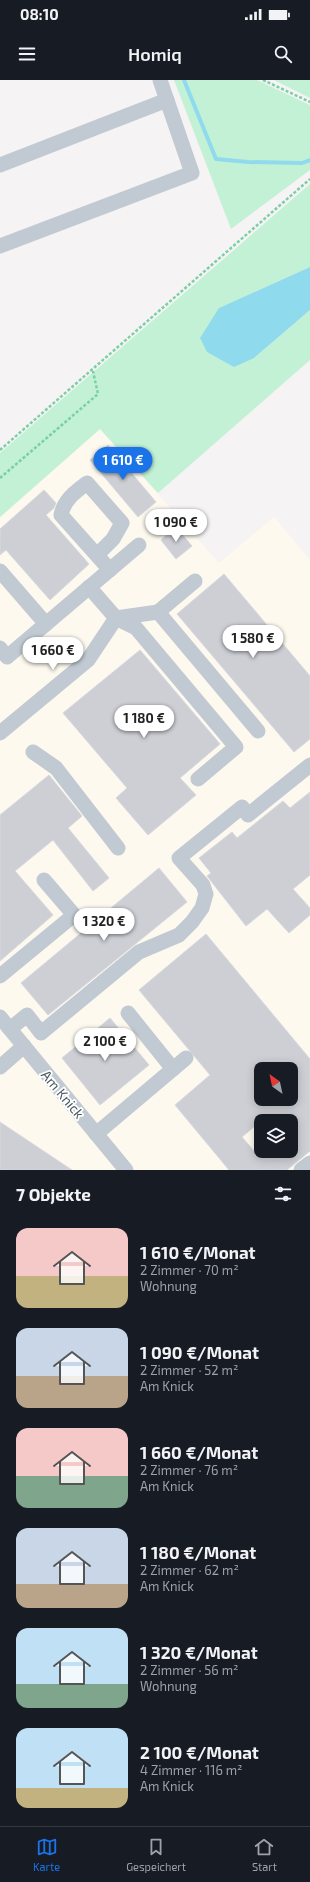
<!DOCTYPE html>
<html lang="de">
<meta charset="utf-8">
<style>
:root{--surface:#171b24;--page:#20242c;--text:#f1f3f6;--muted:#9ea1a6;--line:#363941;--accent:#1a73e8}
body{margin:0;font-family:"Exo 2",sans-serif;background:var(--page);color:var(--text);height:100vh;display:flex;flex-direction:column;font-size:15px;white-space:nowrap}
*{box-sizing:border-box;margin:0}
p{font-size:13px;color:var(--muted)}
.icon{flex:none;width:22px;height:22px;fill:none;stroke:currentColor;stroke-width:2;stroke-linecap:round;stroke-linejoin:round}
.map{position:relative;height:1090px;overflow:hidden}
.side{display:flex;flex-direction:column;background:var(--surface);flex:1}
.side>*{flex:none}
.needle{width:26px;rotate:327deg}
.tools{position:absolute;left:254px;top:982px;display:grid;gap:8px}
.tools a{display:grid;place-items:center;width:44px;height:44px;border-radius:8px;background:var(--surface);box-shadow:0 2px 10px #0003;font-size:20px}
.price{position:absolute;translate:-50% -34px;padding:0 9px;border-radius:14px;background:#fff;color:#222;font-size:13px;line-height:26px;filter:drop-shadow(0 1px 2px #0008)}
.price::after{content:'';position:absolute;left:50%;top:24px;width:12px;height:9px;margin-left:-6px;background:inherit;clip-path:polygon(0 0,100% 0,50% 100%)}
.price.current{background:var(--accent);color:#fff}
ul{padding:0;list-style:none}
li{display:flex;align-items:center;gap:12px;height:100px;padding:0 16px}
li span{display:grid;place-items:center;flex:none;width:112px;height:80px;border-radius:12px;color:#555}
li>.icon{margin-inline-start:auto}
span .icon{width:48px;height:48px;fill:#fffc;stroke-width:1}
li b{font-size:17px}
h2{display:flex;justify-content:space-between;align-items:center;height:48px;padding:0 16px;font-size:17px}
.status{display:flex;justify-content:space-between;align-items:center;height:28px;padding:0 20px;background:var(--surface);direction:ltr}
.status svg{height:11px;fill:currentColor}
header{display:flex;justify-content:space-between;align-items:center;height:52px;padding:0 16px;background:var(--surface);font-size:18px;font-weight:600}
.menu{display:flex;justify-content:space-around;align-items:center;height:56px;border-top:1px solid var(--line);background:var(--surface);font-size:11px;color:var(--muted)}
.menu a{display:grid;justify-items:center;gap:2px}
.menu .current{color:var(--accent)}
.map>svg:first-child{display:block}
</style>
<div class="status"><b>08:10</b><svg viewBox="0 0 49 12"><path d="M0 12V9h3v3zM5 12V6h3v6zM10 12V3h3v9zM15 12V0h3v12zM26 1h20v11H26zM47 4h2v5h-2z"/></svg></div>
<header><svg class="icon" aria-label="menu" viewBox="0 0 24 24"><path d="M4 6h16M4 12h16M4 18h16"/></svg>Homiq<svg class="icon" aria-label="search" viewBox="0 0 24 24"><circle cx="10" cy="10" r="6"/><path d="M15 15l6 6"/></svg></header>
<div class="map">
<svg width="310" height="1090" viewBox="0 0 310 1090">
<rect width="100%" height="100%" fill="#f5f3f3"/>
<!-- commercial -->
<path fill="#fdf9ef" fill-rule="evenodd" d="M100 349 219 483 274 437 310 480V1090H0V438ZM261 989H291V1019H261ZM261 1041H291V1071H261Z"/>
<!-- green -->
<g fill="#c3f1d5">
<path d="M174 0H257L310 25V90L231 149Z"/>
<path d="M274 0H310V18Z"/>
<path d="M310 104V187L219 228 254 278 310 230V280L158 413 100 349 0 437V373Z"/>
</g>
<!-- water -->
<path fill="#90daee" d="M310 187V230L254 278 234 287 207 272 200 258 219 228Z"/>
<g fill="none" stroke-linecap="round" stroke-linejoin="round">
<!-- stream -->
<path stroke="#90daee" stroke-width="4" d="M184 0 216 79 248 82 302 83 310 80"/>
</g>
<!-- building -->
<g fill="#cdcfd5" stroke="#d7d9de" fill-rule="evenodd">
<path d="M108 365 156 422 138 437 90 380Z"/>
<path d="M44 410 56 423 54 428 46 435 89 484 50 520 6 470 0 475V449Z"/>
<path d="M176 447 192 466 176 479 161 460Z"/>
<path d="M224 494 310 596V659L294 672 177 534Z"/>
<path d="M140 570 220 664 180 698 196 715 148 755 116 718 127 708 63 633Z"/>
<path d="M49 695 82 736 68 748 109 798 93 811 53 760 15 791 53 835 0 881V735Z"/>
<path d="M310 712V795L293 809 310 828V835L289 853 267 829 246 846 207 796 211 793 199 778 232 752 237 758 283 721 290 728Z"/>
<path d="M159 788 187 822 48 935 21 903Z"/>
<path d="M206 854 310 979V1071L287 1090H229L175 1025 210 995 139 910ZM261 989H291V1019H261ZM261 1041H291V1071H254L242 1057Z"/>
<path d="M110 938 149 985 100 1025 62 978Z"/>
<path d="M0 1042 72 1090H0Z"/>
</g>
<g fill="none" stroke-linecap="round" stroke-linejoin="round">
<!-- path -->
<g stroke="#7ad0a6" stroke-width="2.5" stroke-dasharray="3 2" stroke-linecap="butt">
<path d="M263 0 310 22"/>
<path d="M0 370 310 99"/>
<path d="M0 398 98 314 93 291"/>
</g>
<!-- minor -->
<g stroke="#c1cad2" stroke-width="15">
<path d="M0 85 167 20"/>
<path d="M0 166 192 93 160 0"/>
<path d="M97 475 113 459 122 443 87 403C75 412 64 420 61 435L110 490"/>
<path d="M0 491 46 544"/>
<path d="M89 507 116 538 136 548 236 667 198 699"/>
<path d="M158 532 195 501"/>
<path d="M116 538 158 532 258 651"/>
<path d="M0 568 7 577 139 465"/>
<path d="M0 653 88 580 116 538"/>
<path d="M33 672 56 688 118 768"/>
<path d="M0 896 74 835 44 800"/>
<path d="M0 937 126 1090"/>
<path d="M10 949 27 935 41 953 139 872 179 855 192 842 202 828 206 814 203 805 179 778 242 727 248 735 310 685"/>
<path d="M0 987 24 966"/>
<path d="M173 989 186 978"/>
<path d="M96 1054 173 989 128 933"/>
<path d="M301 1090 310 1083"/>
</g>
</g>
<g text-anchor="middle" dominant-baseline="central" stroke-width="3.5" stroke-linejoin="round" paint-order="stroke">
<!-- street labels -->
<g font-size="14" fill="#4a5661" stroke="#fff">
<text transform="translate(63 1014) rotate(50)">Am Knick</text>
</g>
</g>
</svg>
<div class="tools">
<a><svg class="needle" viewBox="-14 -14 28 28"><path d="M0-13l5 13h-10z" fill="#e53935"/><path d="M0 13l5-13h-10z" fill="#9ea1a6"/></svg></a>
<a><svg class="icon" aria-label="layers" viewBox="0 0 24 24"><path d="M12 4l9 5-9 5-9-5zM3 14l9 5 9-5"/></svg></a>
</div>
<b class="price current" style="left:123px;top:401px">1 610 €</b>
<b class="price" style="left:176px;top:463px">1 090 €</b>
<b class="price" style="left:253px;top:579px">1 580 €</b>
<b class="price" style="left:53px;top:591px">1 660 €</b>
<b class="price" style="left:144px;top:659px">1 180 €</b>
<b class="price" style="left:104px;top:862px">1 320 €</b>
<b class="price" style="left:105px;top:982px">2 100 €</b>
</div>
<section class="side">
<h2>7 Objekte<svg class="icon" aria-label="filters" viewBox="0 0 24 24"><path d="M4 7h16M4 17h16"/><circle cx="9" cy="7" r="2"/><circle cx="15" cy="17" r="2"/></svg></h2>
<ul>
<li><span style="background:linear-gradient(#f6c9c9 60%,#c2b280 0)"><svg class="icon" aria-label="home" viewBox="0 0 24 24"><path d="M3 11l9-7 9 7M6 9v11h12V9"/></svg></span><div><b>1 610 €/Monat</b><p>2 Zimmer · 70 m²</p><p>Wohnung</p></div></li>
<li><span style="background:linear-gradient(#c9d6e8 60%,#b9a48a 0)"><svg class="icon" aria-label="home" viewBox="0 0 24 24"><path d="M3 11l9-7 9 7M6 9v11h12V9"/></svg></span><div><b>1 090 €/Monat</b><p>2 Zimmer · 52 m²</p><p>Am Knick</p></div></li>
<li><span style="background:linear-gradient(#f6c9c9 60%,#7fa58c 0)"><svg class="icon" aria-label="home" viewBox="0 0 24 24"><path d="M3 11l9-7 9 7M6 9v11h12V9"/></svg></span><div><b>1 660 €/Monat</b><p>2 Zimmer · 76 m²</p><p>Am Knick</p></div></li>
<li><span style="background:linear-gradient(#c9d6e8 70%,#b9a48a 0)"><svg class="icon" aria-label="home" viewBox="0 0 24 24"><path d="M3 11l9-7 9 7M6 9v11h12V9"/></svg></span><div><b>1 180 €/Monat</b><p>2 Zimmer · 62 m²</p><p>Am Knick</p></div></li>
<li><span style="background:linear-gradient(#bfe0f5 70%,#7fa58c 0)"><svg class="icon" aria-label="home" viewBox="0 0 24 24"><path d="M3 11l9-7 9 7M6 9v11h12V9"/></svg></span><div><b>1 320 €/Monat</b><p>2 Zimmer · 56 m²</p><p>Wohnung</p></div></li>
<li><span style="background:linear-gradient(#bfe0f5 75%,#c2b280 0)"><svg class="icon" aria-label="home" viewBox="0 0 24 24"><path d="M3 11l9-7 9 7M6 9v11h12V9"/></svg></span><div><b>2 100 €/Monat</b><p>4 Zimmer · 116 m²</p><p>Am Knick</p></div></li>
</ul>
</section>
<nav class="menu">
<a class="current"><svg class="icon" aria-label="map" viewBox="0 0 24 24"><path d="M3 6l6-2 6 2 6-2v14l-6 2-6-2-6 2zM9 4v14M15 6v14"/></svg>Karte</a>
<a><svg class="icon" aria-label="saved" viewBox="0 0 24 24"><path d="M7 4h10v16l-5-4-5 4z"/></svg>Gespeichert</a>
<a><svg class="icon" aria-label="home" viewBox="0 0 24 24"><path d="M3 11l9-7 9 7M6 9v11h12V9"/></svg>Start</a>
</nav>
